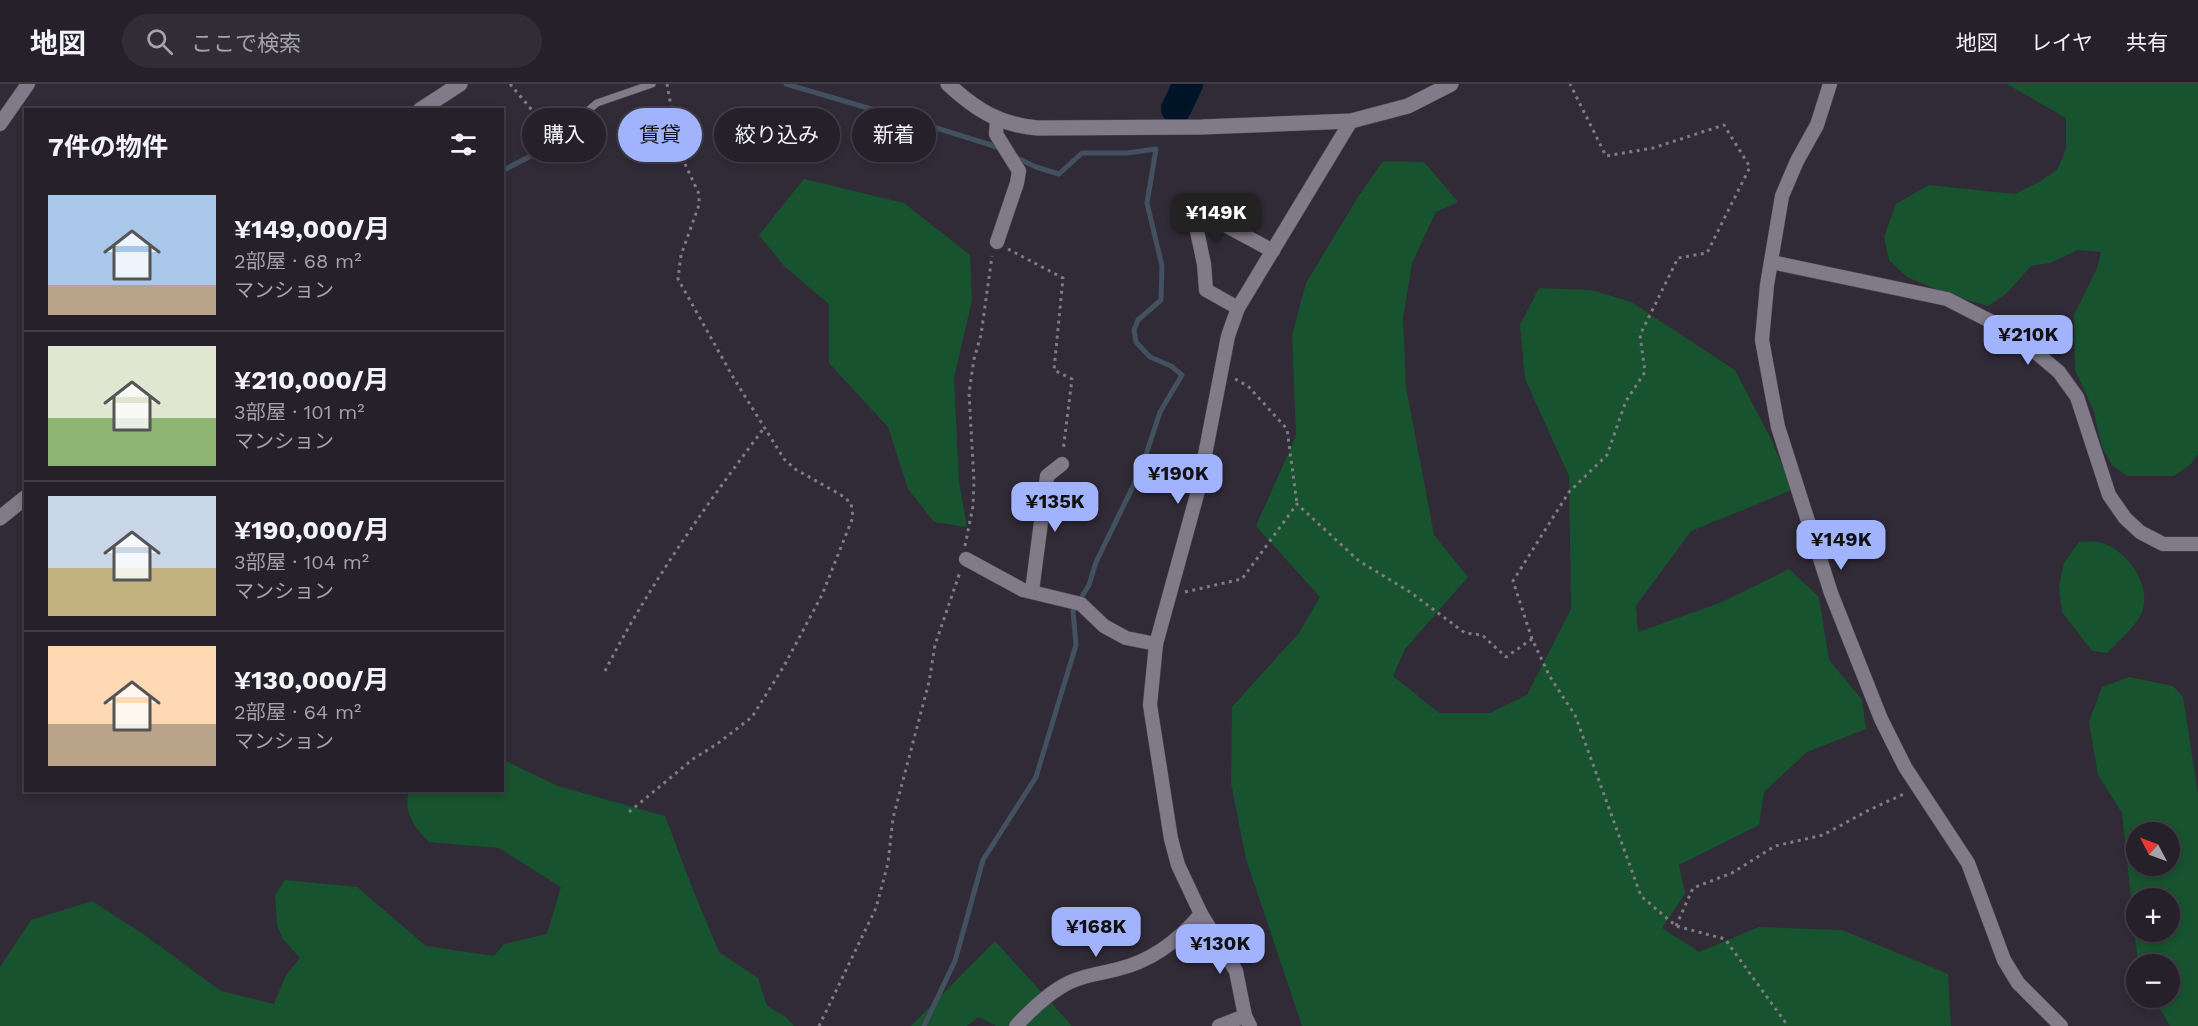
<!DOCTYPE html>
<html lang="ja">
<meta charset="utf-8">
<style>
:root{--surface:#252029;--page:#312d35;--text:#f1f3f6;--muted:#a3a3a8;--line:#423e46;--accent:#a1b3fd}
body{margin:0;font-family:"Work Sans","Noto Sans JP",sans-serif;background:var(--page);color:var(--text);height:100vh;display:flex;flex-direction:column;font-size:22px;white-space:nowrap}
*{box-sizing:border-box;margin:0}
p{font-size:20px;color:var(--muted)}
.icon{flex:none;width:33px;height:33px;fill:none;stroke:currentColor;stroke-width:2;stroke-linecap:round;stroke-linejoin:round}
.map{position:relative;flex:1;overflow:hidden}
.side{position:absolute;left:24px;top:24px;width:480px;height:684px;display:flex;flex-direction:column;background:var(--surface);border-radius:0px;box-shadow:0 3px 9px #0003,0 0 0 2px var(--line)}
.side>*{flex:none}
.top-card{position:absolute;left:522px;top:24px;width:570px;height:54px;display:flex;gap:12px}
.needle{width:39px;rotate:311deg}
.tools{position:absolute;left:2126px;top:738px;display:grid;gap:12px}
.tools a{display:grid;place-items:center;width:54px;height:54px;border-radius:50%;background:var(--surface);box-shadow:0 3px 9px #0003,0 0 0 2px var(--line);font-size:30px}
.price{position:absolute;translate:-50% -51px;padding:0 14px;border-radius:12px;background:var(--accent);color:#111;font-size:20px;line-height:39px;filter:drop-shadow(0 2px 3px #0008)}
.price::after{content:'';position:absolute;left:50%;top:36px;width:18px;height:14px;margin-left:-9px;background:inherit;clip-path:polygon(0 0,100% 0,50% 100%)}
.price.on{background:#222;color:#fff}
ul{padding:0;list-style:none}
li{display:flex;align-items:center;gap:18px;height:150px;padding:0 24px}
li+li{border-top:2px solid var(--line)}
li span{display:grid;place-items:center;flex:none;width:168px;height:120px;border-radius:0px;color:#555}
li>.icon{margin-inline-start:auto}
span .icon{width:72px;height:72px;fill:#fffc;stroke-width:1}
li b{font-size:26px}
h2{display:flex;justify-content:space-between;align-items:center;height:72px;padding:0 24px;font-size:26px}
.tag{padding:0 21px;border-radius:27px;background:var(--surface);box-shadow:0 3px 9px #0003,0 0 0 2px var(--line);font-size:21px;line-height:54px}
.tag.on{background:var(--accent);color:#111}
header{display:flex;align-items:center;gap:36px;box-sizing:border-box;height:84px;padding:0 30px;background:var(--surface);border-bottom:2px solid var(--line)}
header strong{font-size:28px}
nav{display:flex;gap:33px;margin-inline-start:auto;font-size:21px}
.search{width:420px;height:54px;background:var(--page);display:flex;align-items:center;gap:15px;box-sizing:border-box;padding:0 21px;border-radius:33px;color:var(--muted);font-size:22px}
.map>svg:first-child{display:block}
</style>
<header>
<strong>地図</strong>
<div class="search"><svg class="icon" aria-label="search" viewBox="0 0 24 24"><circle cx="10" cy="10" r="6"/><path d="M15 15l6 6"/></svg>ここで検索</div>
<nav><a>地図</a><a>レイヤ</a><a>共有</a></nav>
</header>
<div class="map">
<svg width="2198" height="942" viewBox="0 0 2198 942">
<rect width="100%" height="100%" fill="#312b37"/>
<!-- green -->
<g fill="#17532f" fill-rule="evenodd">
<path d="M2007 0H2198V370L2191 380 2174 392H2127L2112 381 2102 363 2093 325 2075 286 2074 231 2097 184 2101 168 2078 166 2050 179 2031 182 2006 210 1988 222 1950 211 1907 193 1889 176 1884 153 1896 120 1929 101 2015 110 2039 98 2057 86 2066 65V34Z"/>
<path d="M1383 77 1424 78 1458 118 1436 128 1412 179 1403 234 1406 303 1434 451 1468 493 1405 565 1393 592 1439 629H1490L1527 611 1571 525 1569 392 1525 295 1520 241 1539 204 1592 206 1631 218 1735 286 1772 357 1792 406 1691 447 1636 522 1638 548 1722 518 1789 485 1819 513 1829 576 1862 616 1866 645 1807 668 1764 708 1759 741 1679 781 1685 810 1662 844 1699 868 1759 843 1842 846 1948 890 1951 942H1302L1246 775 1231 699 1232 623 1299 549 1320 513 1256 442 1296 352 1292 251 1306 199 1358 113Z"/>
<path d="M804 95 904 119 970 171 972 216 954 294 959 397 967 443 934 438 908 405 888 343 829 279V220L785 183 759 151Z"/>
<path d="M2079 458C2085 458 2092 457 2098 458 2125 463 2151 499 2143 525 2139 540 2118 558 2107 569L2092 567 2062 528 2059 502 2064 479Z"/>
<path d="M2129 593 2173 602 2183 613 2198 710V942H2170L2154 914H2169V880H2138L2122 729 2098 691 2089 638 2102 603ZM2136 748H2169V782H2136ZM2169 814V848H2136V814Z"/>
<path d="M503 676 558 702 665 732 693 806 719 868 758 894 767 922 786 933 794 942H0V883L31 836 92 817 143 850 221 907 274 920 286 891 300 874 283 855 277 841 275 811 285 796 357 803 426 862 494 872 504 860 547 850 561 803 499 764 429 758C414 743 403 729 409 707L502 706Z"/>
<path d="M995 857 1072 942H996L979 933 967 942H911Z"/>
</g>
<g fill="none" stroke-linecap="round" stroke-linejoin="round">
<!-- stream -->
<g stroke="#435060" stroke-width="5">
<path d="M786 0 933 43 991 61 1002 66"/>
<path d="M502 87 548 63 560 53"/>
<path d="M924 942 955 877 983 776 1036 693 1076 561 1073 527 1089 501 1096 478 1141 386 1160 328 1182 291 1171 282 1150 273 1136 258 1134 246 1138 236 1161 216 1162 182 1147 119 1156 65 1127 69H1082L1059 90 1036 83 1013 72"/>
</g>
<!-- river -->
<path stroke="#001428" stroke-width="30" d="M1176 25 1188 0"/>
<!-- lane casing -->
<g stroke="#4d4851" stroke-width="8">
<path id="lane" d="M555 54 597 19 652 0"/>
</g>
<!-- street casing -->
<g stroke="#4d4851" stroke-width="15">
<g id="street">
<path d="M1830 0 1817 41 1797 77 1782 112 1767 201 1762 256 1778 343 1831 509 1881 635 1905 683 1968 779 2004 876 2018 899 2061 942"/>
<path d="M997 35 996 50 1019 87 1017 99 997 158"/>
<path d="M0 40 28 0"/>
<path d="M1771 178 1947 215 1990 237 2026 260 2059 288 2077 313 2109 411 2125 434 2140 448 2163 460H2198"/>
<path d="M1238 224 1206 206 1204 180 1193 128 1221 139 1273 167"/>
<path d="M966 475 1023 506 1081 520 1104 542 1126 554 1156 560"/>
<path d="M1032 507 1047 392 1062 380"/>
<path d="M1016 942C1030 927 1044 913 1061 903 1078 892 1099 890 1118 885 1152 877 1179 856 1201 830"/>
<path d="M1219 942 1245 932"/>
<path d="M1250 942 1245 932 1236 887 1201 830 1178 781 1171 755 1150 621 1156 560 1198 407 1228 252 1238 224 1351 37"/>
</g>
</g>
<!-- secondary casing -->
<g stroke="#4d4851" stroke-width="16">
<g id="secondary">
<path d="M948 0C976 26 1000 41 1038 44L1202 43 1351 37 1408 22 1451 0"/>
<path d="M420 26 460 0"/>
<path d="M0 434 26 413"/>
</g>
</g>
<!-- path -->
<g stroke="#7f7b84" stroke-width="3" stroke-dasharray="3 4.5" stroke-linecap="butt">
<path d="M510 0 548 45"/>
<path d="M1008 165 1063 194 1054 286 1072 295 1063 367"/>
<path d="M1235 295 1248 302 1287 345 1297 420"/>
<path d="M965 462 973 422 974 397 969 309 974 275 981 251 992 172"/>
<path d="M1185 508 1242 495 1297 420 1359 477 1410 508 1465 549 1482 551 1506 573 1532 555 1550 593 1575 631 1641 812 1676 842 1725 855 1788 942"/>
<path d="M1532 555 1513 497 1569 408 1607 371 1626 317 1645 288 1640 251 1678 174 1707 169 1750 83 1724 41 1653 64 1606 72 1570 0"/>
<path d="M605 587C649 501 706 421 764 344"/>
<path d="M629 728 693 675 717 660 752 633 784 582 822 511 853 433 851 419 841 411 795 385 784 375 733 293 678 195 681 171 699 121V110L679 67 667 0"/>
<path d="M1676 842 1693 804 1732 789 1775 762 1823 751 1869 726 1906 709"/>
<path d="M819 942 876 824 888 779 893 734 929 598 935 561 960 488"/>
</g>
<!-- lane -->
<use href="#lane" stroke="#817a88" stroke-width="7"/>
<!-- street -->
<use href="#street" stroke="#817a88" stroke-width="14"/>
<!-- secondary -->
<use href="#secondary" stroke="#817a88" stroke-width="15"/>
</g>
</svg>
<div class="tools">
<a><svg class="needle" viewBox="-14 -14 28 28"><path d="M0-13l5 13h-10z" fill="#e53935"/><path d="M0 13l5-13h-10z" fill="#a3a3a8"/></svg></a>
<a>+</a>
<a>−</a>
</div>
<b class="price on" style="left:1216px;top:160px">¥149K</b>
<b class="price" style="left:2028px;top:282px">¥210K</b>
<b class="price" style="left:1178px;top:421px">¥190K</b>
<b class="price" style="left:1055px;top:449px">¥135K</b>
<b class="price" style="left:1841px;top:487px">¥149K</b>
<b class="price" style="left:1096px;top:874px">¥168K</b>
<b class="price" style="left:1220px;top:891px">¥130K</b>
<div class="top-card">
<a class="tag">購入</a>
<a class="tag on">賃貸</a>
<a class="tag">絞り込み</a>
<a class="tag">新着</a>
</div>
<section class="side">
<h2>7件の物件<svg class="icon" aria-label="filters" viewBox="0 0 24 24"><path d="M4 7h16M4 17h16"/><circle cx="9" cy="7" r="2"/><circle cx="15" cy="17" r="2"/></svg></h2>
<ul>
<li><span style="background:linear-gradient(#a9c7e8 75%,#b9a48a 0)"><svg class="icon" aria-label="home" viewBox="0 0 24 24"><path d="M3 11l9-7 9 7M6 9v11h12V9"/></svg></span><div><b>¥149,000/月</b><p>2部屋 · 68 m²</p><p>マンション</p></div></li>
<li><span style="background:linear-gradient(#dfe7d0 60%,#8fb573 0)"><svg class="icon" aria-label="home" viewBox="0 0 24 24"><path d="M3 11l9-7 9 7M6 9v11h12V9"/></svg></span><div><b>¥210,000/月</b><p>3部屋 · 101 m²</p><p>マンション</p></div></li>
<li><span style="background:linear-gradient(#c9d6e8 60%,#c2b280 0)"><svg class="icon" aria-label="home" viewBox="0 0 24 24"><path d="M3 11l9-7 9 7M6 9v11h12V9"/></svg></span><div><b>¥190,000/月</b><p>3部屋 · 104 m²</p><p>マンション</p></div></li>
<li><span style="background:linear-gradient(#ffd9b3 65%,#b9a48a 0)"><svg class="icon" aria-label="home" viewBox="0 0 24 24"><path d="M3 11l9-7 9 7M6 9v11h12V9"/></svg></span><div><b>¥130,000/月</b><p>2部屋 · 64 m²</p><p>マンション</p></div></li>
</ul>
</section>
</div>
